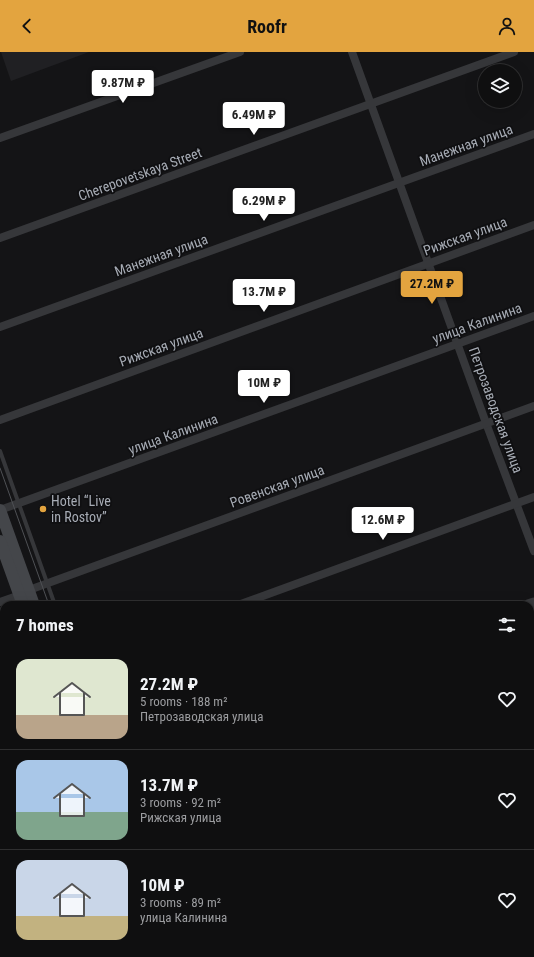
<!DOCTYPE html>
<meta charset="utf-8">
<style>
:root{--surface:#0f0f10;--page:#181819;--text:#f1f3f6;--muted:#9b9c9f;--line:#2f2f30;--accent:#e3a43f}
body{margin:0;font-family:"Roboto Condensed",sans-serif;background:var(--page);color:var(--text);height:100vh;display:flex;flex-direction:column;font-size:15px;white-space:nowrap}
*{box-sizing:border-box;margin:0}
p{font-size:13px;color:var(--muted)}
.icon{flex:none;width:22px;height:22px;fill:none;stroke:currentColor;stroke-width:2;stroke-linecap:round;stroke-linejoin:round}
.map{position:relative;flex:1;overflow:hidden}
.side{position:absolute;left:0px;top:549px;width:534px;height:356px;display:flex;flex-direction:column;background:var(--surface);border-radius:12px 12px 0 0;box-shadow:0 4px 16px #0002,0 0 0 1px var(--line)}
.side>*{flex:none}
.controls{position:absolute;left:478px;top:12px;display:grid;gap:8px}
.controls a{display:grid;place-items:center;width:44px;height:44px;border-radius:50%;background:var(--surface);box-shadow:0 4px 16px #0002,0 0 0 1px var(--line);font-size:20px}
.price{position:absolute;translate:-50% -34px;padding:0 9px;border-radius:4px;background:#fff;color:#222;font-size:13px;line-height:26px;filter:drop-shadow(0 1px 2px #0008)}
.price::after{content:'';position:absolute;left:50%;top:24px;width:12px;height:9px;margin-left:-6px;background:inherit;clip-path:polygon(0 0,100% 0,50% 100%)}
.price.selected{background:var(--accent);color:#111}
ul{padding:0;list-style:none}
li{display:flex;align-items:center;gap:12px;height:100px;padding:0 16px}
li+li{border-top:1px solid var(--line)}
li span{display:grid;place-items:center;flex:none;width:112px;height:80px;border-radius:12px;color:#555}
li>.icon{margin-inline-start:auto}
span .icon{width:48px;height:48px;fill:#fffc;stroke-width:1}
li b{font-size:17px}
h2{display:flex;justify-content:space-between;align-items:center;height:48px;padding:0 16px;font-size:17px}
header{display:flex;justify-content:space-between;align-items:center;height:52px;padding:0 16px;background:var(--accent);color:#111;font-size:18px;font-weight:700}
.map>svg:first-child{display:block}
</style>
<header><svg class="icon" aria-label="back" viewBox="0 0 24 24"><path d="M15 5l-7 7 7 7"/></svg>Roofr<svg class="icon" aria-label="person" viewBox="0 0 24 24"><circle cx="12" cy="8" r="4"/><path d="M4 21q1-7 8-7t8 7"/></svg></header>
<div class="map">
<svg width="534" height="905" viewBox="0 0 534 905">
<rect width="100%" height="100%" fill="#141416"/>
<!-- built -->
<path fill="#202023" d="M1 0H89L11 29Z"/>
<g fill="none" stroke-linecap="round" stroke-linejoin="round">
<!-- service -->
<g stroke="#36373a" stroke-width="4">
<path d="M0 399 55 553"/>
<path d="M180 901 182 905"/>
</g>
<!-- minor -->
<g stroke="#36373a" stroke-width="8">
<path d="M352 0 486 371 534 499"/>
<path d="M0 86 240 0"/>
<path d="M0 186 514 0"/>
<path d="M0 275 534 82"/>
<path d="M0 368 534 173"/>
<path d="M0 458 534 264"/>
<path d="M29 538 534 354"/>
<path d="M0 550 20 543"/>
<path d="M238 553 534 445"/>
<path d="M0 640 4 639"/>
<path d="M530 652 534 650"/>
<path d="M530 741 534 740"/>
<path d="M0 748 4 746"/>
<path d="M530 833 534 831"/>
<path d="M0 844 4 843"/>
<path d="M85 905 96 901"/>
<path d="M333 905 344 901"/>
</g>
<!-- tertiary -->
<path stroke="#36373a" stroke-width="11" d="M528 553 534 551"/>
<!-- secondary -->
<g stroke="#44464a" stroke-width="12">
<path d="M0 458 34 553"/>
<path d="M0 489 23 553"/>
<path d="M149 901 150 905"/>
<path d="M160 901 162 905"/>
</g>
<!-- tram -->
<g stroke="#4f5155" stroke-width="1">
<path d="M0 416 49 553"/>
<path d="M174 901 176 905"/>
</g>
</g>
<!-- markers -->
<circle fill="#e3a43f" stroke="#0f0f11" stroke-width="1.5" cx="43" cy="457" r="4"/>
<g text-anchor="middle" dominant-baseline="central" stroke-width="3.5" stroke-linejoin="round" paint-order="stroke">
<!-- street labels -->
<g font-size="14" fill="#a7acb5" stroke="#0f0f11">
<text transform="translate(466 93) rotate(-20)">Манежная улица</text>
<text transform="translate(140 122) rotate(-20)">Cherepovetskaya Street</text>
<text transform="translate(465 184) rotate(-20)">Рижская улица</text>
<text transform="translate(161 203) rotate(-20)">Манежная улица</text>
<text transform="translate(477 271) rotate(-20)">улица Калинина</text>
<text transform="translate(161 295) rotate(-20)">Рижская улица</text>
<text transform="translate(496 358) rotate(70)">Петрозаводская улица</text>
<text transform="translate(173 382) rotate(-20)">улица Калинина</text>
<text transform="translate(277 434) rotate(-20)">Ровенская улица</text>
</g>
<!-- poi labels -->
<g font-size="14" fill="#a7acb5" stroke="#0f0f11" text-anchor="start">
<text x="51" y="449">Hotel “Live<tspan x="51" dy="16">in Rostov”</tspan></text>
</g>
</g>
</svg>
<div class="controls">
<a><svg class="icon" aria-label="layers" viewBox="0 0 24 24"><path d="M12 4l9 5-9 5-9-5zM3 14l9 5 9-5"/></svg></a>
</div>
<b class="price" style="left:123px;top:52px">9.87M ₽</b>
<b class="price" style="left:254px;top:84px">6.49M ₽</b>
<b class="price" style="left:264px;top:170px">6.29M ₽</b>
<b class="price selected" style="left:432px;top:253px">27.2M ₽</b>
<b class="price" style="left:264px;top:261px">13.7M ₽</b>
<b class="price" style="left:264px;top:352px">10M ₽</b>
<b class="price" style="left:383px;top:489px">12.6M ₽</b>
<section class="side">
<h2>7 homes<svg class="icon" aria-label="filters" viewBox="0 0 24 24"><path d="M4 7h16M4 17h16"/><circle cx="9" cy="7" r="2"/><circle cx="15" cy="17" r="2"/></svg></h2>
<ul>
<li><span style="background:linear-gradient(#dfe7d0 70%,#b9a48a 0)"><svg class="icon" aria-label="home" viewBox="0 0 24 24"><path d="M3 11l9-7 9 7M6 9v11h12V9"/></svg></span><div><b>27.2M ₽</b><p>5 rooms · 188 m²</p><p>Петрозаводская улица</p></div><svg class="icon" aria-label="heart" viewBox="0 0 24 24"><path d="M12 20l-8-8c-3-5 5-10 8-4 3-6 11-1 8 4z"/></svg></li>
<li><span style="background:linear-gradient(#a9c7e8 65%,#7fa58c 0)"><svg class="icon" aria-label="home" viewBox="0 0 24 24"><path d="M3 11l9-7 9 7M6 9v11h12V9"/></svg></span><div><b>13.7M ₽</b><p>3 rooms · 92 m²</p><p>Рижская улица</p></div><svg class="icon" aria-label="heart" viewBox="0 0 24 24"><path d="M12 20l-8-8c-3-5 5-10 8-4 3-6 11-1 8 4z"/></svg></li>
<li><span style="background:linear-gradient(#c9d6e8 70%,#c2b280 0)"><svg class="icon" aria-label="home" viewBox="0 0 24 24"><path d="M3 11l9-7 9 7M6 9v11h12V9"/></svg></span><div><b>10M ₽</b><p>3 rooms · 89 m²</p><p>улица Калинина</p></div><svg class="icon" aria-label="heart" viewBox="0 0 24 24"><path d="M12 20l-8-8c-3-5 5-10 8-4 3-6 11-1 8 4z"/></svg></li>
</ul>
</section>
</div>
